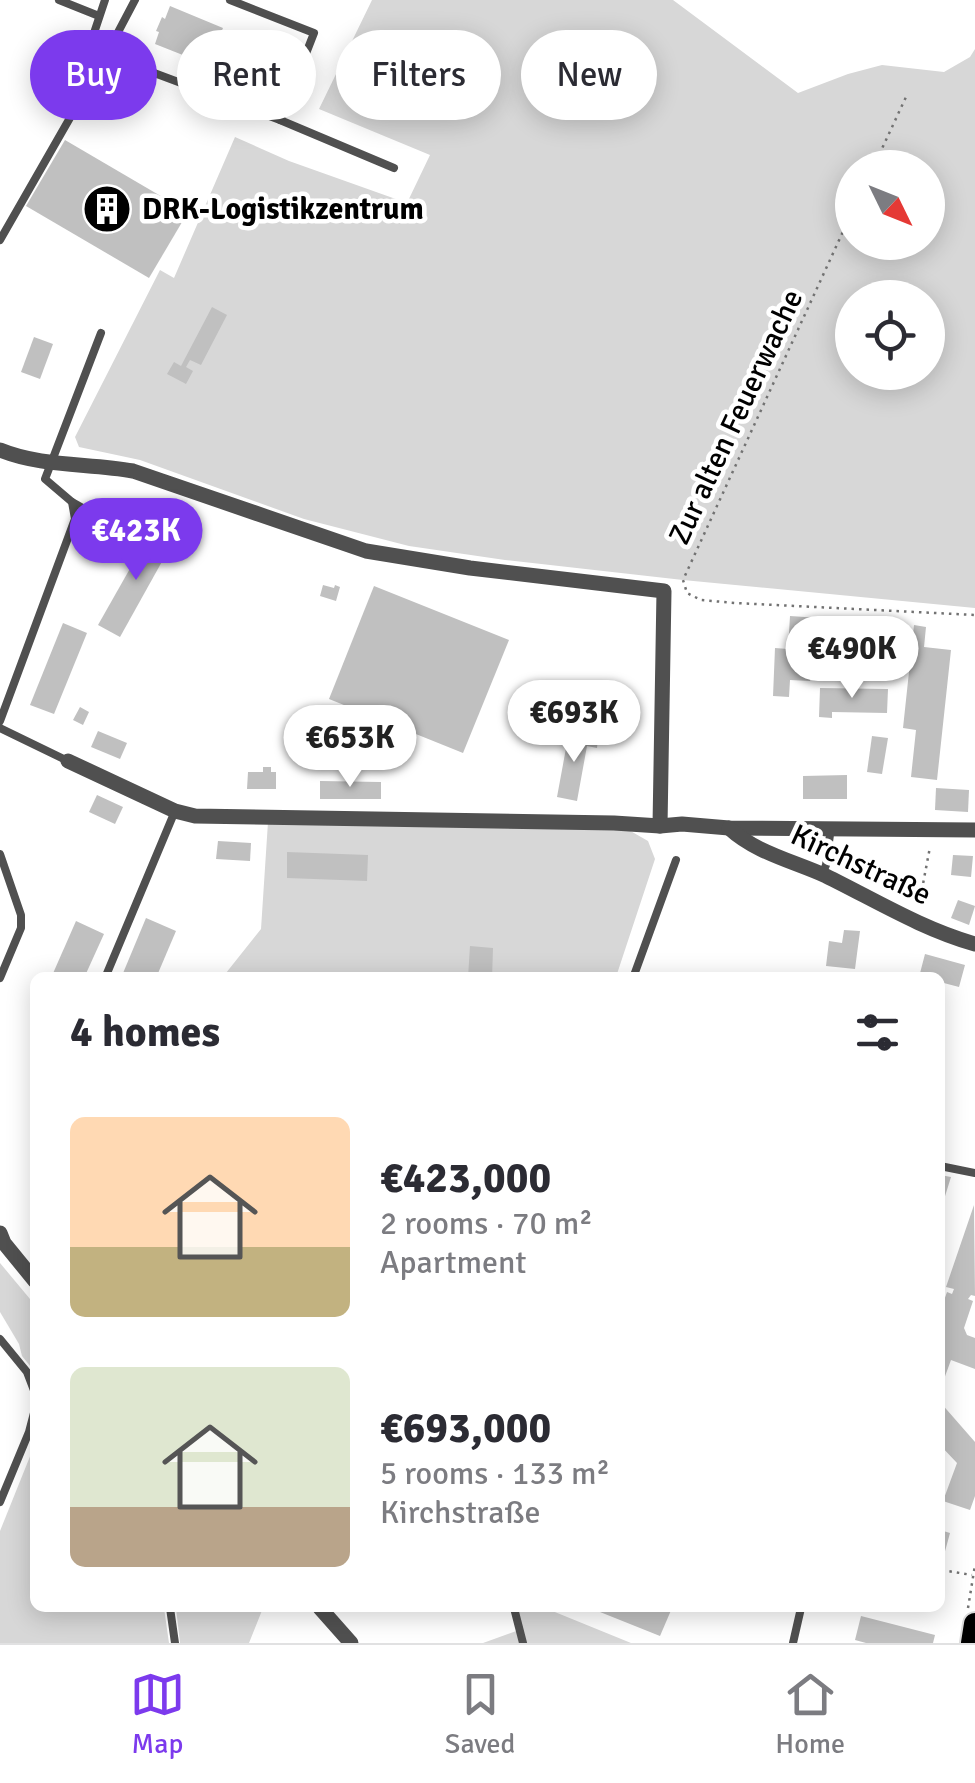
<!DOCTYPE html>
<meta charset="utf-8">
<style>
:root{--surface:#fff;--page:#f7f7f7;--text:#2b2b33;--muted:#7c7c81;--line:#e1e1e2;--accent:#7c3aed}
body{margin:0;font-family:Signika,sans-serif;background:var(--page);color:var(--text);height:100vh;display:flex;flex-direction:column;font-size:38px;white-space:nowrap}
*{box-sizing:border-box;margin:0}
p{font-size:32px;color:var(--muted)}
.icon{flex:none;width:55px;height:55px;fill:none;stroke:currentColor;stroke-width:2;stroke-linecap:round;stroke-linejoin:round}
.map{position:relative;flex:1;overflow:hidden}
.drawer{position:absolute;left:30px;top:972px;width:915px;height:640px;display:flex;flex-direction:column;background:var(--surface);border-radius:15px;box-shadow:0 5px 25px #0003}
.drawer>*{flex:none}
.hud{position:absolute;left:30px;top:30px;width:915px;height:90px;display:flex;gap:20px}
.needle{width:65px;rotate:133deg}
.buttons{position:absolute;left:835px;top:150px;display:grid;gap:20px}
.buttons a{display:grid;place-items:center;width:110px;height:110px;border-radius:50%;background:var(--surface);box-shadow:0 5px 25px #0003;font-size:50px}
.price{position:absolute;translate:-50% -85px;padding:0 22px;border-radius:35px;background:#fff;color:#222;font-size:32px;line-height:65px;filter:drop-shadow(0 2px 5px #0008)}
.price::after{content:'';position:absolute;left:50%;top:60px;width:30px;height:22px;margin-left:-15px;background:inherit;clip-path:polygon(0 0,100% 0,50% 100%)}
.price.current{background:var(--accent);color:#fff}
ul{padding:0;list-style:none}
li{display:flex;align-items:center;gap:30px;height:250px;padding:0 40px}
li span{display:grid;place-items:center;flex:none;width:280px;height:200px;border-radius:15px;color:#555}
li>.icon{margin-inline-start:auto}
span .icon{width:120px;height:120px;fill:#fffc;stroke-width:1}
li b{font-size:42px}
h2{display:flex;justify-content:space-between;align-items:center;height:120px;padding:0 40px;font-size:42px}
.pill{padding:0 35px;border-radius:45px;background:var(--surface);box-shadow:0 5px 25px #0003;font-size:35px;line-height:90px}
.pill.current{background:var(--accent);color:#fff}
.menu{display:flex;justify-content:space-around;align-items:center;height:140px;border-top:2px solid var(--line);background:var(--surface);font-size:28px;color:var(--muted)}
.menu a{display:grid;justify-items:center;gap:5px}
.menu .current{color:var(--accent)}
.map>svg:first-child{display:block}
</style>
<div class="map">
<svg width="975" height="1643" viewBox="0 0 975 1643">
<rect width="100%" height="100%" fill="#fff"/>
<!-- green -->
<g fill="#d7d7d7" fill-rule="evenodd">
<path d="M372 0H673L798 93 848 74 882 65 944 72 970 57 975 49V608L683 580 505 560 409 546 304 519 140 460 79 447 75 437 160 270 174 278 235 137 289 161 407 203 430 155 319 109ZM852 168H928V242H852ZM852 298H928V372H852Z"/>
<path d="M268 822 627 829 648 841 655 859 616 977 222 978 261 929Z"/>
<path d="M0 1263 35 1305V1372L22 1356 19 1344 0 1312Z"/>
<path d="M35 1444V1608H164L169 1643H0V1531Z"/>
<path d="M176 1608H263L249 1643H180Z"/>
<path d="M515 1608H545L631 1643H483L519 1630Z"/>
</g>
<!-- building -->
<g fill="#c0c0c0">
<path d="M170 6 223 28 216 44 233 50 231 56 214 49 208 65 155 44 159 32 156 31 162 17 165 19Z"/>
<path d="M65 140 188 212 149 278 26 206Z"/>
<path d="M212 307 227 315 201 365 190 360 186 367 193 371 186 384 167 374 174 362 181 366Z"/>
<path d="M34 337 53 344 40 379 21 372Z"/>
<path d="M153 528 174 540 120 637 98 625Z"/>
<path d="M323 585 334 588 335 585 340 587 336 601 320 596Z"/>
<path d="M374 586 509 640 463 753 329 699Z"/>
<path d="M790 616 834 619 832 651 795 650 812 653 810 681 790 680 789 697 773 696 775 648 788 649Z"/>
<path d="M63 623 87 633 54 714 30 705Z"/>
<path d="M914 625 926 627 924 647 951 650 937 780 911 777 916 730 903 728Z"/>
<path d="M820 688 888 689 887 713 832 712V718L819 717Z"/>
<path d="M80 707 89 712 83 725 73 720Z"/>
<path d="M98 731 127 743 120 759 91 747Z"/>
<path d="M569 732 598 738 597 748 587 746 577 801 557 797Z"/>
<path d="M872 736 888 738 882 774 867 772Z"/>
<path d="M263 767H271V772H276V789H247L248 772H263Z"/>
<path d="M847 775V799H803V776Z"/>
<path d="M320 781 381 782V799H320Z"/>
<path d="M936 788 969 790 968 812 935 810Z"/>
<path d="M97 795 123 807 115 824 89 812Z"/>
<path d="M218 841 251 843 250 861 216 859Z"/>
<path d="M287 852 368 855 367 881 287 878Z"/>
<path d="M953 855 973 856 971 877 951 875Z"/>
<path d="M958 900 975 906 969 925 951 918Z"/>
<path d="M146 918 176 931 156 978H121Z"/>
<path d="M76 921 104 934 84 978H51Z"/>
<path d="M844 930 860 931 855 969 826 966 829 941 842 943Z"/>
<path d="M470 946 493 948 492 978H468Z"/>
<path d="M925 954 965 965 959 987 940 982V978L919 977Z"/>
<path d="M940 1175 951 1177 941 1209 940 1208Z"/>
<path d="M974 1205 975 1296 971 1295 968 1299 973 1301 964 1328 967 1335 975 1338V1369L951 1360 940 1390V1312L947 1292 952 1294 954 1289 946 1287Z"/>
<path d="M940 1402 975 1442V1496L970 1510 943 1501 957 1463 940 1445Z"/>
<path d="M940 1530 950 1533 941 1566H940Z"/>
<path d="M590 1608H672L660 1636Z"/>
<path d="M861 1616 935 1635 933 1643H866L855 1640Z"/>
</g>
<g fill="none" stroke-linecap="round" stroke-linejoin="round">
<!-- primary casing -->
<g stroke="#dbdbdb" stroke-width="26">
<path id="primary" d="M972 1643 975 1624"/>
</g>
<!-- path -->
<g stroke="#727272" stroke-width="2.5" stroke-dasharray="2.5 5" stroke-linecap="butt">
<path d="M873 168 906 97"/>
<path d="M852 212 683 580 687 593 701 600 735 603 975 615"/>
<path d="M919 905 930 847"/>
<path d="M942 1570 972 1575"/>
<path d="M968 1608 975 1565"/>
</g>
<!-- service -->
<g stroke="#505050" stroke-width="8">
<path d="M59 0 99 16"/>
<path d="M105 0 90 45 106 55 280 120 394 168"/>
<path d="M230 0 314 33 280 120"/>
<path d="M0 240 106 55 135 0"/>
<path d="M72 502 134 537"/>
<path d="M0 721 75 519 72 502 45 479 101 333"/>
<path d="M0 728 68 761"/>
<path d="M0 854 21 915V928L0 978"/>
<path d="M822 875 826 865 831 827"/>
<path d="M105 978 175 811"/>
<path d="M633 978 676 860"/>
<path d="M940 1166 975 1173"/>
<path d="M0 1339 27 1372 35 1393"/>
<path d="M0 1502 29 1432 35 1409"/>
<path d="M170 1608 175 1643"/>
<path d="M514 1608 523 1643"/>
<path d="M793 1643 801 1608"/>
</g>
<!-- minor -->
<g stroke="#505050" stroke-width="15">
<path d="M0 450C41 467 89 463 133 471L366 551 470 568 664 591 660 826"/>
<path d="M68 761 175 811 195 816 614 823 660 826 682 824 729 828 975 830"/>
<path d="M729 828C756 853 793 861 826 876 875 900 922 929 975 944"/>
<path d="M0 1233 4 1243 35 1281"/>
<path d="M320 1608 351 1643"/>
</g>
<!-- primary -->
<use href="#primary" stroke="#000" stroke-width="22"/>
</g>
<!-- icons -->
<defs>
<g id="building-disc" transform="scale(2.5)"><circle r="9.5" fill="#000" stroke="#fff"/><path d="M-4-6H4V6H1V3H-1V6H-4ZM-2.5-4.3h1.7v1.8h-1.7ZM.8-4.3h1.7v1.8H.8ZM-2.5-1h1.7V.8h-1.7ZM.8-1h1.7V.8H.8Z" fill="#fff"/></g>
</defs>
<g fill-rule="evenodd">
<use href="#building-disc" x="107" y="209"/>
</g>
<g text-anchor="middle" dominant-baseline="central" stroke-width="9" stroke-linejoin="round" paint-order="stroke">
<!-- poi labels -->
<g font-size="30" font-weight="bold" fill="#000" stroke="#fff" text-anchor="start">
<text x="142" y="209">DRK-Logistikzentrum</text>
</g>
<!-- street labels -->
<g font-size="30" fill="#000" stroke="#fff">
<text transform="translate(736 417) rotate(-65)">Zur alten Feuerwache</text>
<text transform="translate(861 865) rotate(25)">Kirchstraße</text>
</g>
</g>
</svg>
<div class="buttons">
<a><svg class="needle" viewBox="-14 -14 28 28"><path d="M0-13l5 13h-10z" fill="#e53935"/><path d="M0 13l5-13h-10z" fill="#7c7c81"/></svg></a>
<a><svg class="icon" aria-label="locate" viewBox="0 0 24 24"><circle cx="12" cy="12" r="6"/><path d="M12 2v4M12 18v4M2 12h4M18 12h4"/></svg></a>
</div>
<b class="price current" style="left:136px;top:583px">€423K</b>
<b class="price" style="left:852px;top:701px">€490K</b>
<b class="price" style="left:574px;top:765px">€693K</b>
<b class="price" style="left:350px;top:790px">€653K</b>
<div class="hud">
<a class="pill current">Buy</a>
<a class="pill">Rent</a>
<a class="pill">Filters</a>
<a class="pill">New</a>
</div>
<section class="drawer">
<h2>4 homes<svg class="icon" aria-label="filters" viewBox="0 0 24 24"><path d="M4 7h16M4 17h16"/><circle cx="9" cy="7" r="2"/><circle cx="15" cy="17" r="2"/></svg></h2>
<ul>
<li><span style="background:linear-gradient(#ffd9b3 65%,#c2b280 0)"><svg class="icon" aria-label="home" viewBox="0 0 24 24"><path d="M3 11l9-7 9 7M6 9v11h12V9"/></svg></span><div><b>€423,000</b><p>2 rooms · 70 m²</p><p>Apartment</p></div></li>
<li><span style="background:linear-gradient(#dfe7d0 70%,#b9a48a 0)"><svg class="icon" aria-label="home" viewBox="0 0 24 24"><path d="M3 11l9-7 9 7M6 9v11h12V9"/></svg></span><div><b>€693,000</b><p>5 rooms · 133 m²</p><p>Kirchstraße</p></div></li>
</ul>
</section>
</div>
<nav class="menu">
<a class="current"><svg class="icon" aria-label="map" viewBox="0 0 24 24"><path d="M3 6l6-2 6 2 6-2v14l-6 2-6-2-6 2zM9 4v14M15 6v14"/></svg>Map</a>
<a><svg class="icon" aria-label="saved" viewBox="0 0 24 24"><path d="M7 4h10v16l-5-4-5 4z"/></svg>Saved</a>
<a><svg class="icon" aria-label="home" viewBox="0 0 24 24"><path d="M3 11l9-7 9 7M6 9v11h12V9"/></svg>Home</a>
</nav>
